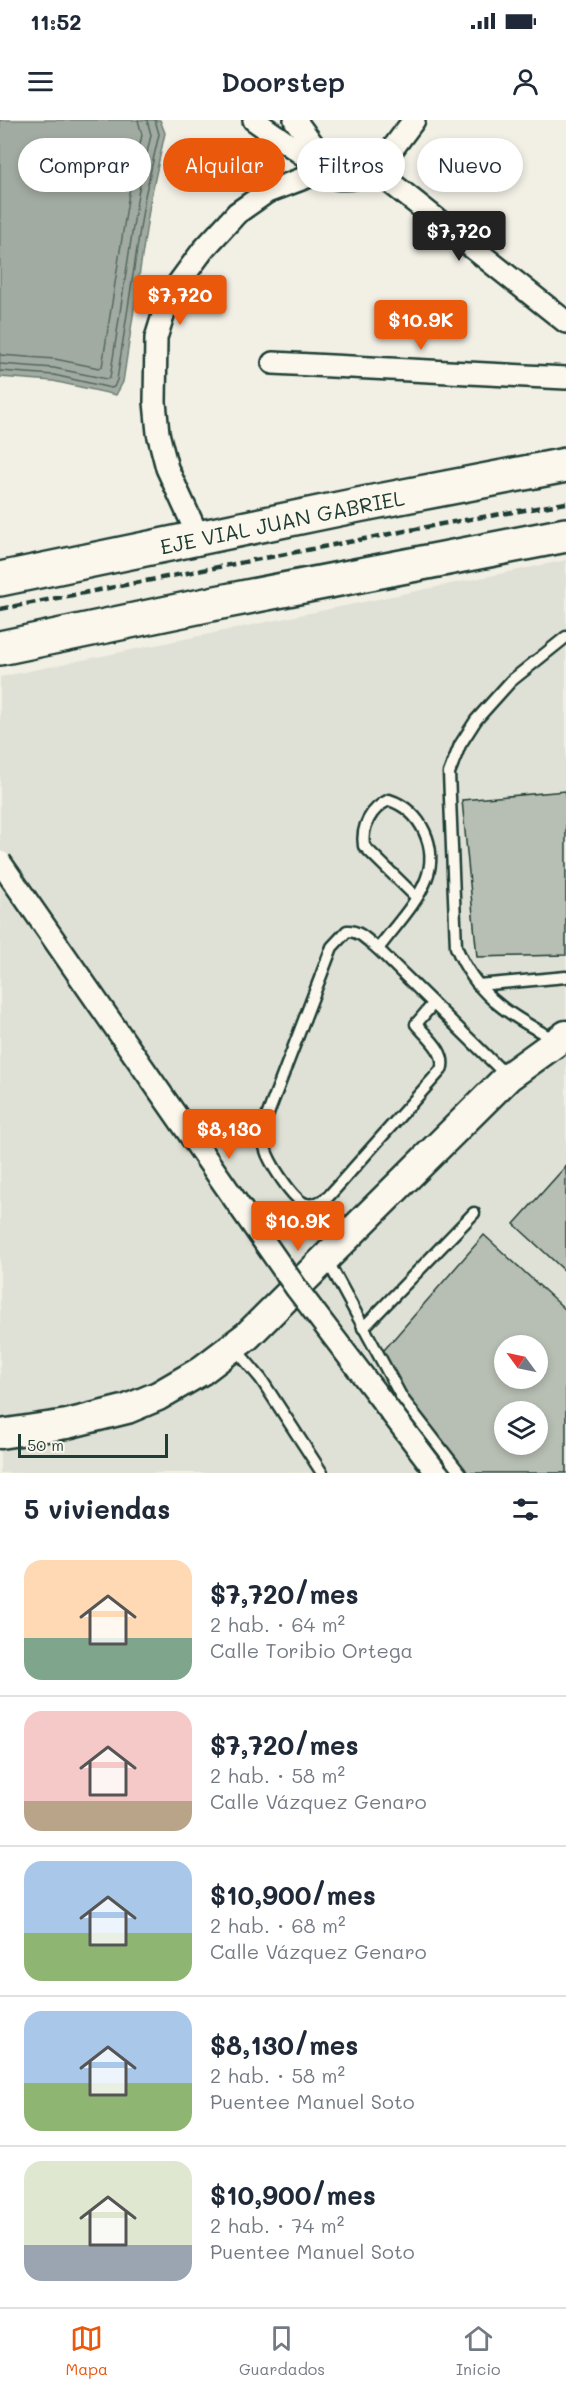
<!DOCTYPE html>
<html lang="es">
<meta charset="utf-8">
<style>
:root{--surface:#fff;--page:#f2f2f3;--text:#1f2937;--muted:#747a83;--line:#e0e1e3;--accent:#ea580c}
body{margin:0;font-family:Mali,sans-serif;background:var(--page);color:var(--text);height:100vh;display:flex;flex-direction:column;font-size:22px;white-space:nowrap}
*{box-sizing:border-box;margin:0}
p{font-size:20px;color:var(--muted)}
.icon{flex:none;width:33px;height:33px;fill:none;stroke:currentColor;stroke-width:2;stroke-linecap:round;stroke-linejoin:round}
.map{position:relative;height:1353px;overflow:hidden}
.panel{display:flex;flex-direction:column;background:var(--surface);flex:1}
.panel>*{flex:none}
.guide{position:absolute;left:18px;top:18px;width:531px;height:54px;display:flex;gap:12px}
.needle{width:39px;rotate:303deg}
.buttons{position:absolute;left:494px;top:1215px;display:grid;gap:12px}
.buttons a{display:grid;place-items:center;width:54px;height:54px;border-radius:50%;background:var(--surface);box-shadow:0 3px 9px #0003;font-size:30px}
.scale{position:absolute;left:18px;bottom:15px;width:150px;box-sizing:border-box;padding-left:6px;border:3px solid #1f3d34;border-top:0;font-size:16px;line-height:21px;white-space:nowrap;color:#1f3d34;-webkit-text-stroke:4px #fbf7ec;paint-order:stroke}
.price{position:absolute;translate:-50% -51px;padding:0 14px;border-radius:6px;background:var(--accent);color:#fff;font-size:20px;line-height:39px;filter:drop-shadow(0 2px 3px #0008)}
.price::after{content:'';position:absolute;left:50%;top:36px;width:18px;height:14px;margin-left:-9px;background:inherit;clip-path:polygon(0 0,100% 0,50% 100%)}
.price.active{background:#222;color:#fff}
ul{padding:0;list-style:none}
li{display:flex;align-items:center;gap:18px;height:150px;padding:0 24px}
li+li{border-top:2px solid var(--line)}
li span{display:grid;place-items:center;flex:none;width:168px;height:120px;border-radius:18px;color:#555}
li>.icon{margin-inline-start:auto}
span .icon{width:72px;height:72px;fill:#fffc;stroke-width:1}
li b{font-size:26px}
h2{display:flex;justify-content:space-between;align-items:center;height:72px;padding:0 24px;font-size:26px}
.chip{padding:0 21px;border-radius:27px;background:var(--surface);box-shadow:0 3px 9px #0003;font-size:21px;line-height:54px}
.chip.active{background:var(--accent);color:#fff}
.status{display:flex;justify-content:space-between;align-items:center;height:42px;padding:0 30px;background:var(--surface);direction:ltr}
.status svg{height:16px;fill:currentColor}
header{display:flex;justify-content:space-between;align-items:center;height:78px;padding:0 24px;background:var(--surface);font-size:27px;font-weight:600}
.menu{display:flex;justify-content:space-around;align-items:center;height:84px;border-top:2px solid var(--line);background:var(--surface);font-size:16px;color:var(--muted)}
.menu a{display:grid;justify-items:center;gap:3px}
.menu .active{color:var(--accent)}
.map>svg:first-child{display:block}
</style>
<div class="status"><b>11:52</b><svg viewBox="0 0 49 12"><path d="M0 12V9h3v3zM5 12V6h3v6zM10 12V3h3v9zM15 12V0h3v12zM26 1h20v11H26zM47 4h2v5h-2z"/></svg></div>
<header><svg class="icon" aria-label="menu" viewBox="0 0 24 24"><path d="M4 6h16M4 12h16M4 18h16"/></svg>Doorstep<svg class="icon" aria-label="person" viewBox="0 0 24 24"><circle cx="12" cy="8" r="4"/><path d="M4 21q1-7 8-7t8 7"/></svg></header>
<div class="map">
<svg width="566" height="1353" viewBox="0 0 566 1353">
<rect width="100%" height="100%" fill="#f2f0e5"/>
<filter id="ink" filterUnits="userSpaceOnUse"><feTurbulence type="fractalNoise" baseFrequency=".0167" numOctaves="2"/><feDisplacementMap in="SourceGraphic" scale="12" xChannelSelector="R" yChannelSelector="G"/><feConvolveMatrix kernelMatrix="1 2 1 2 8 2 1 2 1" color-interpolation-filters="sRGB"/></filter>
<g filter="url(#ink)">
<!-- built -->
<path fill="#e0e1d6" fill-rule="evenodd" d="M566 440V1353H0V557ZM504 1226H537V1258H504ZM504 1292H537V1324H504Z"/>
<!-- water -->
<path fill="#a2aba1" stroke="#6e7f75" stroke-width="1.5" d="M0 0H160L165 13 151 77 123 262 116 275 53 261 0 257Z"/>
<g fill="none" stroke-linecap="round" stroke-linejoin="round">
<!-- shore -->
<g stroke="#536960" stroke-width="1.5">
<path d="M0 235 55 239 99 248 102 247 129 73 142 15 138 0"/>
<path d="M0 244 54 248 107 259 110 258 138 74 151 15 147 0"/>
<path d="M0 251 54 255 111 268 114 267 117 260 145 76 159 14 155 0"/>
</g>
</g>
<!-- building -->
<g fill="#b7beb3" stroke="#1f3d34" stroke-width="1.5" fill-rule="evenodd">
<path d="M566 671V835L477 837 462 680Z"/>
<path d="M566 1046V1152L514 1104Z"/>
<path d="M484 1115 566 1190V1353H460L378 1237ZM504 1226H537V1258H504ZM504 1292H537V1324H504Z"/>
</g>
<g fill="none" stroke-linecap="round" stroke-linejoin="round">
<!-- lane casing -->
<g stroke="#1f3d34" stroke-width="15">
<g id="lane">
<path d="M378 829C394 807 416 785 426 760 439 728 421 690 389 680 371 688 361 707 364 726L416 777"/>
<path d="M478 865 566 857"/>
<path d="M433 884 416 904C426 916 448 933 441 950L328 1077C321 1081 315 1086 306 1084 293 1080 268 1041 265 1027 263 1018 265 1008 266 999L332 827 347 811C359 810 368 821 378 829L507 956"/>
<path d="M556 921C509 893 479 880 456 827L449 653 460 625 476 600 511 561 566 517"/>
<path d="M326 1138 402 1278 460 1353"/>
<path d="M363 1208 474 1093"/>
<path d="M234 1227 261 1259 322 1353"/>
</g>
</g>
<!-- street casing -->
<g stroke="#1f3d34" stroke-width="26">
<g id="street">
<path d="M254 0 336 58C351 60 361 57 376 51"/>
<path d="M295 0 314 26 323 50"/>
<path d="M376 51 566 202"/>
<path d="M376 51 414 0"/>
<path d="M273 243 566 258"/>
<path d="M199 418 167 348 158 313 155 282 156 218 169 176 203 130 237 93 267 72 323 51"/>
</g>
</g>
<!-- secondary casing -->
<g stroke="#1f3d34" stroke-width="33">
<path id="secondary" d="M0 1314 67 1304 127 1289 158 1276 201 1251 247 1216 508 957 566 915"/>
</g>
<!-- primary casing -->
<g stroke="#1f3d34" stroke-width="38">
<g id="primary">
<path id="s1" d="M0 459 358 385 566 345"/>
<path d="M0 528 216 483 566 415"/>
</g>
</g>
<!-- lane -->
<use href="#lane" stroke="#fbf7ec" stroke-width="10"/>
<!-- street -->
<use href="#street" stroke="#fbf7ec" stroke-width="21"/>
<!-- secondary -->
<use href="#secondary" stroke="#fbf7ec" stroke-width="28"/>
<!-- primary -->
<use href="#primary" stroke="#fbf7ec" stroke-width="33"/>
<!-- rail -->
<path stroke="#1f3d34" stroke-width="4.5" stroke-dasharray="9 4.5" stroke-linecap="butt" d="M0 489 447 403 566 383"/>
<!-- street-bridge casing -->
<g stroke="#1f3d34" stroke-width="26" stroke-linecap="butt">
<path id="street-bridge" d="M0 742 297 1169 437 1353"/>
</g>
<!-- street-bridge -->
<use href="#street-bridge" stroke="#fbf7ec" stroke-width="21"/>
</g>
</g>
<g text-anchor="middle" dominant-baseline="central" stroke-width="5" stroke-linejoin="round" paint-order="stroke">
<!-- street labels -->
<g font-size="21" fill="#1f3d34" stroke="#fbf7ec">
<text stroke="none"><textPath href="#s1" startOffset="288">EJE VIAL JUAN GABRIEL</textPath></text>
</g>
</g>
</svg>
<div class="buttons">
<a><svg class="needle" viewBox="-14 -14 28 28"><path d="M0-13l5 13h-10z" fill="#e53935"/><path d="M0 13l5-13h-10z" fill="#747a83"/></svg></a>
<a><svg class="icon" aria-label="layers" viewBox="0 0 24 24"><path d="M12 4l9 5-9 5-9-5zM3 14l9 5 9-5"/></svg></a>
</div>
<div class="scale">50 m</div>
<b class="price active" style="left:459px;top:142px">$7,720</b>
<b class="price" style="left:180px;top:206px">$7,720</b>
<b class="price" style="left:421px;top:231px">$10.9K</b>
<b class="price" style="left:229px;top:1040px">$8,130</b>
<b class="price" style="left:298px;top:1132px">$10.9K</b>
<div class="guide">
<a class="chip">Comprar</a>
<a class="chip active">Alquilar</a>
<a class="chip">Filtros</a>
<a class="chip">Nuevo</a>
</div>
</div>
<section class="panel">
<h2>5 viviendas<svg class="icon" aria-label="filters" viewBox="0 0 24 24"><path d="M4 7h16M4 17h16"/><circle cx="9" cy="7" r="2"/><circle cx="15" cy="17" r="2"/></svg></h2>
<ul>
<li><span style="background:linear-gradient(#ffd9b3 65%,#7fa58c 0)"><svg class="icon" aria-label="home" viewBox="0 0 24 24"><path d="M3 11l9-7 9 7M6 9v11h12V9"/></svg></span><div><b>$7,720/mes</b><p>2 hab. · 64 m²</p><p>Calle Toribio Ortega</p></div></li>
<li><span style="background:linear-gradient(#f6c9c9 75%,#b9a48a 0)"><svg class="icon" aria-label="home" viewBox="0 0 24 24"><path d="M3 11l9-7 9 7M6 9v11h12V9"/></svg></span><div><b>$7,720/mes</b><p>2 hab. · 58 m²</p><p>Calle Vázquez Genaro</p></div></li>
<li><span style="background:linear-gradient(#a9c7e8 60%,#8fb573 0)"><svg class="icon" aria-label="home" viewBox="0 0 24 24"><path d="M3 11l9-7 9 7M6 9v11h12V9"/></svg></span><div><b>$10,900/mes</b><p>2 hab. · 68 m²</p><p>Calle Vázquez Genaro</p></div></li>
<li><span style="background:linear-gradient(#a9c7e8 60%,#8fb573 0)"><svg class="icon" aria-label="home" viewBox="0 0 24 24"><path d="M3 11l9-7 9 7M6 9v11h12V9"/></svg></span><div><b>$8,130/mes</b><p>2 hab. · 58 m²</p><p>Puentee Manuel Soto</p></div></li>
<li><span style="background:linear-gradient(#dfe7d0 70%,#9aa5b1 0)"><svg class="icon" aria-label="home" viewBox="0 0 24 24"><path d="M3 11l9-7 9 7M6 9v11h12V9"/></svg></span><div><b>$10,900/mes</b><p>2 hab. · 74 m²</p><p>Puentee Manuel Soto</p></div></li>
</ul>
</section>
<nav class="menu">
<a class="active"><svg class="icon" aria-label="map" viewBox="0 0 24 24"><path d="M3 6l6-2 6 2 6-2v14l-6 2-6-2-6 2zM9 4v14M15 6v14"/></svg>Mapa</a>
<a><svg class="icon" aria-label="saved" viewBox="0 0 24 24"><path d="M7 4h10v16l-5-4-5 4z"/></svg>Guardados</a>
<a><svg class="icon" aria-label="home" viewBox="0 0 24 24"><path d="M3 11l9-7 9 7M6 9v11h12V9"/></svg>Inicio</a>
</nav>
